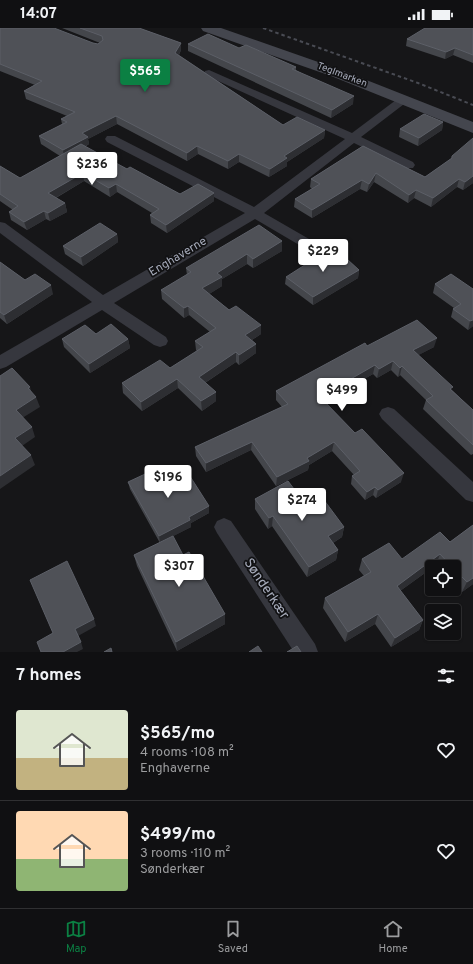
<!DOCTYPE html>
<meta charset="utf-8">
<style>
:root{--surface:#101012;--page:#1e1e20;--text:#f1f3f6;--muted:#9c9d9f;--line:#303032;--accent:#0b8043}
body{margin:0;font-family:Overpass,sans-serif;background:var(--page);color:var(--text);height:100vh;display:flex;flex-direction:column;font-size:15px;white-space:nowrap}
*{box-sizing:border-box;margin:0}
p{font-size:13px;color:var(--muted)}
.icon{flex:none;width:22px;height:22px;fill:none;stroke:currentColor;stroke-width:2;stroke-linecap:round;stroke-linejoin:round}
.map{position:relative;height:624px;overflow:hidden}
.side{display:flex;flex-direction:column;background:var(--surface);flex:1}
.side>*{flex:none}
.fabs{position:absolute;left:425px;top:532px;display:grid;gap:8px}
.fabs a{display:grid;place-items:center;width:36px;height:36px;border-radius:4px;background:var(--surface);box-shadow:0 1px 3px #0004,0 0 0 1px var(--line);font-size:20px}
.price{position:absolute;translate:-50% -34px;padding:0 9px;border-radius:4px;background:#fff;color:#222;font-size:13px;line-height:26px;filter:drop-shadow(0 1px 2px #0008)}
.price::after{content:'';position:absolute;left:50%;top:24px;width:12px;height:9px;margin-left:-6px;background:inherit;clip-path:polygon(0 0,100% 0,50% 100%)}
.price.current{background:var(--accent);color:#fff}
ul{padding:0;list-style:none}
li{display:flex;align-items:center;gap:12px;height:100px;padding:0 16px}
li+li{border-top:1px solid var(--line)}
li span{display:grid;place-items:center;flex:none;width:112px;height:80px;border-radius:4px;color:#555}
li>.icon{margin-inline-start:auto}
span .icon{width:48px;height:48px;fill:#fffc;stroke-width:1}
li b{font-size:17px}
h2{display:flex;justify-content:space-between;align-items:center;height:48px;padding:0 16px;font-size:17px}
.status{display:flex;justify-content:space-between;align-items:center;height:28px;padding:0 20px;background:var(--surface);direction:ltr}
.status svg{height:11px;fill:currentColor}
.tabs{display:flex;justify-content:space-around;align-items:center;height:56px;border-top:1px solid var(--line);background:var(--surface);font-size:11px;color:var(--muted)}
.tabs a{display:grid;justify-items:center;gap:2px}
.tabs .current{color:var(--accent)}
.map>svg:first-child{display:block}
</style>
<div class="status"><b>14:07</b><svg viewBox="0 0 49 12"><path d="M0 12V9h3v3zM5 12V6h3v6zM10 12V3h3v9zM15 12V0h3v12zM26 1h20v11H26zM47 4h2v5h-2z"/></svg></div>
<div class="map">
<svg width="473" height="624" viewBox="0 0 473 624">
<rect width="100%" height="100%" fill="#161618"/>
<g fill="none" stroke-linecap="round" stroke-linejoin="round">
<!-- street -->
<g fill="#36373e" fill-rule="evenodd">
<path d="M209 42 352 105 400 69H408L410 71 408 73 361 109 413 134 415 137 413 140H405L354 115 264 185 316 215 318 218 316 221 311 223 306 221 255 191 114 275 166 309 168 313 166 317 160 319 154 317 102 282 6 339 0 341V327L92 274 0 205V194L5 195 103 267 245 185 107 114 105 111 107 108H115L254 179 345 111 205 47 204 45 205 43Z"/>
<path d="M388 379 394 381 473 454V474L466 472 382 391 379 386 382 381Z"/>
<path d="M224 490 231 493 315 616 318 624H294L217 505 214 499 217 493Z"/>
</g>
<!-- secondary -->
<path fill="#44464e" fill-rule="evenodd" d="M201 0H221L341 42 473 94V105L331 48 203 3Z"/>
<!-- rail -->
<path stroke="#494b53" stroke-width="2" stroke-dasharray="3.5 3" stroke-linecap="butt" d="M263 0 418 55 473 77"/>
</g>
<!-- wall -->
<g fill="#44464b">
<path d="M0 0 98 16 100 15 62 0H139L181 15V22L179 27 283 97 325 102 324 110 287 134V138L269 149 239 134 228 141 198 126 187 133 117 96 88 111 89 116 85 119 127 141 180 166 214 173 167 205 151 195 150 187 152 185 117 164 110 169 84 153 56 170 65 175 67 184 50 193 46 191 27 202 11 192 9 184 13 182 0 173V138L20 150 60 128 41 116 39 108 62 96 61 91 67 88 26 71 24 63 35 57 0 43Z"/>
<path d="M473 0V35L453 27 445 31 406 18 407 11Z"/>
<path d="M188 16 239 20 296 39V42L353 76 331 90 188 23Z"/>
<path d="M443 94 442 102 418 118 399 109 400 101Z"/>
<path d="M363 118 425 149 451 131 452 128 473 155 463 162 457 159 431 179 414 170 408 175 374 154 367 164 360 161 312 190 294 179 295 171 312 161 310 159 311 151Z"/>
<path d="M117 206 118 214 83 238 65 226 63 218Z"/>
<path d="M282 213V223L253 240 247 236 222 251V258L209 266 261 306 252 312 256 316V325L239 337 236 334 205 355 216 364V373L202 383 178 360 142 383 123 365 122 355 170 340 197 323 196 322 195 313 210 304 189 287 184 290 162 271 161 262 187 247 186 240Z"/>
<path d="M0 234 25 252 53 266 7 296 0 290Z"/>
<path d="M359 242 358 250 313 277 285 256 286 249Z"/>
<path d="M451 246 473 298 468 302 451 289 453 281 454 280 433 265 435 256Z"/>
<path d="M62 311H128L130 320 90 345 64 319Z"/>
<path d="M367 318 434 319 418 327 452 362 473 382V426L471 427 423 381 426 372 400 347 398 349 391 342 377 350 373 346 343 363 342 367 327 376 401 454 376 470 373 467 365 472 351 456 352 448 354 447 332 423 309 437 308 442 276 458 251 422 206 444 196 428 195 419 282 379 276 372V363Z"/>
<path d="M166 452 209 478V485L191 495V499L163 513 183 527 225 586V596L177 623 137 538 134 527 160 515 130 461 128 454Z"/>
<path d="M255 471 309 481 344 499 342 509 333 515 338 522 336 532 307 549 272 498 268 501 255 481Z"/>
<path d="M473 497V556L462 564 454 556V539H438L436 537 400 563 423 592 419 602 391 619 375 596 345 614 323 580 325 570 364 548 359 542 362 531H402L450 514Z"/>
</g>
<!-- shaded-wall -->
<g fill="#2d2e32">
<path d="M181 15V22L176 32 175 25Z"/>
<path d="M455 20 453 27 445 31 446 24Z"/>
<path d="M354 68 353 76 331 90 332 82Z"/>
<path d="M116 88 117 96 88 111 89 116 64 130 63 122 82 105Z"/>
<path d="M443 94 442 102 418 118 419 110Z"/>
<path d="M325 102 324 110 287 134V138L269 149 270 141 284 128Z"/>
<path d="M197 118 198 126 187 133V125Z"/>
<path d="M239 126V134L228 141V133Z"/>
<path d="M83 145 84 153 50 173 48 165Z"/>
<path d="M376 145 374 154 367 164 369 156Z"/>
<path d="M473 148V155L463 162 465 154Z"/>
<path d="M459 151 457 159 431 179 433 170Z"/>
<path d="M362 152 360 161 312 190V182Z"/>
<path d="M116 156 117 164 110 169 109 160Z"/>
<path d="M416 162 414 170 408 175 409 167Z"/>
<path d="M214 165V173L167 205 166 197Z"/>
<path d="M65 175 67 184 50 193 48 185Z"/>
<path d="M44 183 46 191 27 202 24 194Z"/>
<path d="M117 206 118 214 83 238 81 229Z"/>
<path d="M282 213V223L253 240V231Z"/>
<path d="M247 226V236L222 251V258L203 270 202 260 217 245Z"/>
<path d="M359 242 358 250 313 277V269Z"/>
<path d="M51 257 53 266 7 296 4 287Z"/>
<path d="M188 278 189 287 184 290V280Z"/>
<path d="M473 292V298L468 302 470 293Z"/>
<path d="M261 297V306L245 316V307Z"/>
<path d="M437 310 434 319 411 331 413 322Z"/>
<path d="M128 311 130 320 90 345 89 336Z"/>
<path d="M256 316V325L239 337V327Z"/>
<path d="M236 324V334L200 358 199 349Z"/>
<path d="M393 333 391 342 377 350 379 341Z"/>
<path d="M375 337 373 346 343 363 342 367 321 380 322 371 342 356Z"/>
<path d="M402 338 400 347 398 349 400 340Z"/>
<path d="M177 351 178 360 142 383 141 374Z"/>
<path d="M30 359 33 369 28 360Z"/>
<path d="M216 364V373L202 383 201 373Z"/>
<path d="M36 369 40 379 19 392 16 382Z"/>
<path d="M32 399 35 409 19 420 15 410Z"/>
<path d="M252 414 251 422 206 444V435Z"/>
<path d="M334 414 332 423 309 437 308 442 276 458 277 449 307 430Z"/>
<path d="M31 427 35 437 0 461V448Z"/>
<path d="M404 445 401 454 376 470 378 462Z"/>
<path d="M375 459 373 467 365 472 367 464Z"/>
<path d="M209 478V485L191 495V499L160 515 159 508 189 489Z"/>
<path d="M273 488 272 498 268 501 269 490Z"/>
<path d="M344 499 342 509 326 519 328 508Z"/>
<path d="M338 522 336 532 307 549 309 539Z"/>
<path d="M440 526 436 537 393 568 397 558Z"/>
<path d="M473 550V556L462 564 467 554Z"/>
<path d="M225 586V596L177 623 176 614Z"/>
<path d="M378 586 375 596 345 614 348 604Z"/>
<path d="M94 591 96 598 78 608 75 601Z"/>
<path d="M423 592 419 602 391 619 395 610Z"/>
<path d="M81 614 83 621 77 624H63Z"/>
</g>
<!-- building -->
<g fill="#4f5157" stroke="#5c5f67">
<path d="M0 0H54L93 15 98 16 103 12 102 8 80 0H139L181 15 175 25 283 97 297 89 325 102 284 128 287 130 270 141 239 126 228 133 197 118 187 125 116 88 82 105 88 109 63 122 39 108 67 94 61 91 75 84 24 63 42 53 0 36Z"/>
<path d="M425 0H473V27L455 20 446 24 407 11Z"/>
<path d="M208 6 239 20 246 17 296 39 292 41 354 68 332 82 188 16Z"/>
<path d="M424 86 443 94 419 110 400 101Z"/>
<path d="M473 110V148L465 154 459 151 433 170 416 162 409 167 376 145 369 156 362 152 312 182 295 171 320 156 311 151 363 118 425 149 452 130V128Z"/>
<path d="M81 116 127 141 130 139 180 166 198 156 214 165 166 197 150 187 159 181 116 156 109 160 83 145 48 165 65 175 48 185 44 183 24 194 9 184 18 178 0 166V138L20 150Z"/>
<path d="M100 195 117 206 81 229 63 218Z"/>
<path d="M259 197 282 213 253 231 247 226 217 245 222 249 202 260 229 282 236 278 261 297 245 307 256 316 239 327 236 324 199 349 216 364 201 373 177 351 141 374 122 355 160 332 170 340 203 319 195 313 216 300 188 278 184 280 161 262 191 244 186 240Z"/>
<path d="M336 221 359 242 313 269 286 249 311 233 314 235Z"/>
<path d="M0 234 25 252 35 246 51 257 4 287 0 284Z"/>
<path d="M451 246 473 261V292L470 293 453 281 461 276 435 256Z"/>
<path d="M417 292 437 310 413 322 453 359 450 361 473 382V417L426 372 433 368 402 338 400 340 393 333 379 341 375 337 342 356 344 358 322 371 355 405 362 401 404 445 378 462 375 459 367 464 352 448 360 443 334 414 307 430 309 433 277 449 252 414 206 435 195 419 288 376 276 363 365 315 367 318Z"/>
<path d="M111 296 128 311 89 336 62 311 85 297 96 306Z"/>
<path d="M12 340 30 359 28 360 36 369 16 382 32 399 15 410 31 427 0 448V348Z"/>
<path d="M158 440 166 452 186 442 209 478 189 489 190 492 159 508 128 454Z"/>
<path d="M288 453 309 481 324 472 344 499 328 508 338 522 309 539 273 488 269 490 255 471Z"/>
<path d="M473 497V550L467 554 454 541V539H452L440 526 397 558 423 592 395 610 378 586 348 604 325 570 371 544 362 531 389 515 402 531 440 504 450 514Z"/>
<path d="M173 508 183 527 189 524 225 586 176 614 134 527Z"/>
<path d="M67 533 94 591 75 601 81 614 63 624H41L37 614 53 605 30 552Z"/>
<path d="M258 618 262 624H249Z"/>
<path d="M297 618 301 624H287Z"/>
<path d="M111 620 112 624H104Z"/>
</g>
<g text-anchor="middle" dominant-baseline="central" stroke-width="3.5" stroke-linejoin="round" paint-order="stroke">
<!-- far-street labels -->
<g font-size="10" fill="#a6abba" stroke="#111113">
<text transform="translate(342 47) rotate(21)">Teglmarken</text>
</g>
<!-- street labels -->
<g font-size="12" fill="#a6abba" stroke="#111113">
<text transform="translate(178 229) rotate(-31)">Enghaverne</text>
</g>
<!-- near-street labels -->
<g font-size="14" fill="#a6abba" stroke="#111113">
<text transform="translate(266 561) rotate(56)">Sønderkær</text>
</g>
</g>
</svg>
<div class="fabs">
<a><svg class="icon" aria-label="locate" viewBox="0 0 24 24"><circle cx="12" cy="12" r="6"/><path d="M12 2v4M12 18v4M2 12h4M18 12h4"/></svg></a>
<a><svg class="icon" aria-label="layers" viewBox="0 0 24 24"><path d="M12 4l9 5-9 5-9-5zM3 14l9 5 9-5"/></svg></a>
</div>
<b class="price current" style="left:145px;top:65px">$565</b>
<b class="price" style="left:92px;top:158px">$236</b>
<b class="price" style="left:323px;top:245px">$229</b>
<b class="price" style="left:342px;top:384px">$499</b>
<b class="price" style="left:168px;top:471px">$196</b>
<b class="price" style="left:302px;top:494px">$274</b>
<b class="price" style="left:179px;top:560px">$307</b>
</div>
<section class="side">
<h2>7 homes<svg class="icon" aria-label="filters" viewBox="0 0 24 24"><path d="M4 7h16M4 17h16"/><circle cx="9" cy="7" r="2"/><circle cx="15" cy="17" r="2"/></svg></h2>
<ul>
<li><span style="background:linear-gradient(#dfe7d0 60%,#c2b280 0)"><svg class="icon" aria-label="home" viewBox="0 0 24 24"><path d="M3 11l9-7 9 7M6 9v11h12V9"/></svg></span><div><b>$565/mo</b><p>4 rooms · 108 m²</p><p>Enghaverne</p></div><svg class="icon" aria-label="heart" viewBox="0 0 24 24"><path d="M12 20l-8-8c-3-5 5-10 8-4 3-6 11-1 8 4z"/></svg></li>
<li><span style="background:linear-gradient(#ffd9b3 60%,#8fb573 0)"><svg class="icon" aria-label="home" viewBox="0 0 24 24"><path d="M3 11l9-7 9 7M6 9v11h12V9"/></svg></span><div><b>$499/mo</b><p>3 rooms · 110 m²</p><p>Sønderkær</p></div><svg class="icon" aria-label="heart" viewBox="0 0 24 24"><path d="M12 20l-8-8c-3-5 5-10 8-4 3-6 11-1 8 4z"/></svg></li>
</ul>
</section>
<nav class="tabs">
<a class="current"><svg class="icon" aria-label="map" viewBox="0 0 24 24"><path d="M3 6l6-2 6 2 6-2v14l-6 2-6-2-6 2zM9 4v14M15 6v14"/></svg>Map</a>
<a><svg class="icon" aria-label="saved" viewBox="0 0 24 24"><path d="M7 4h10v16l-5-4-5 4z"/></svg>Saved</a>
<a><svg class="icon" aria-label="home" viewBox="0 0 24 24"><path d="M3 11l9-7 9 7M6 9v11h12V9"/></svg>Home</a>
</nav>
